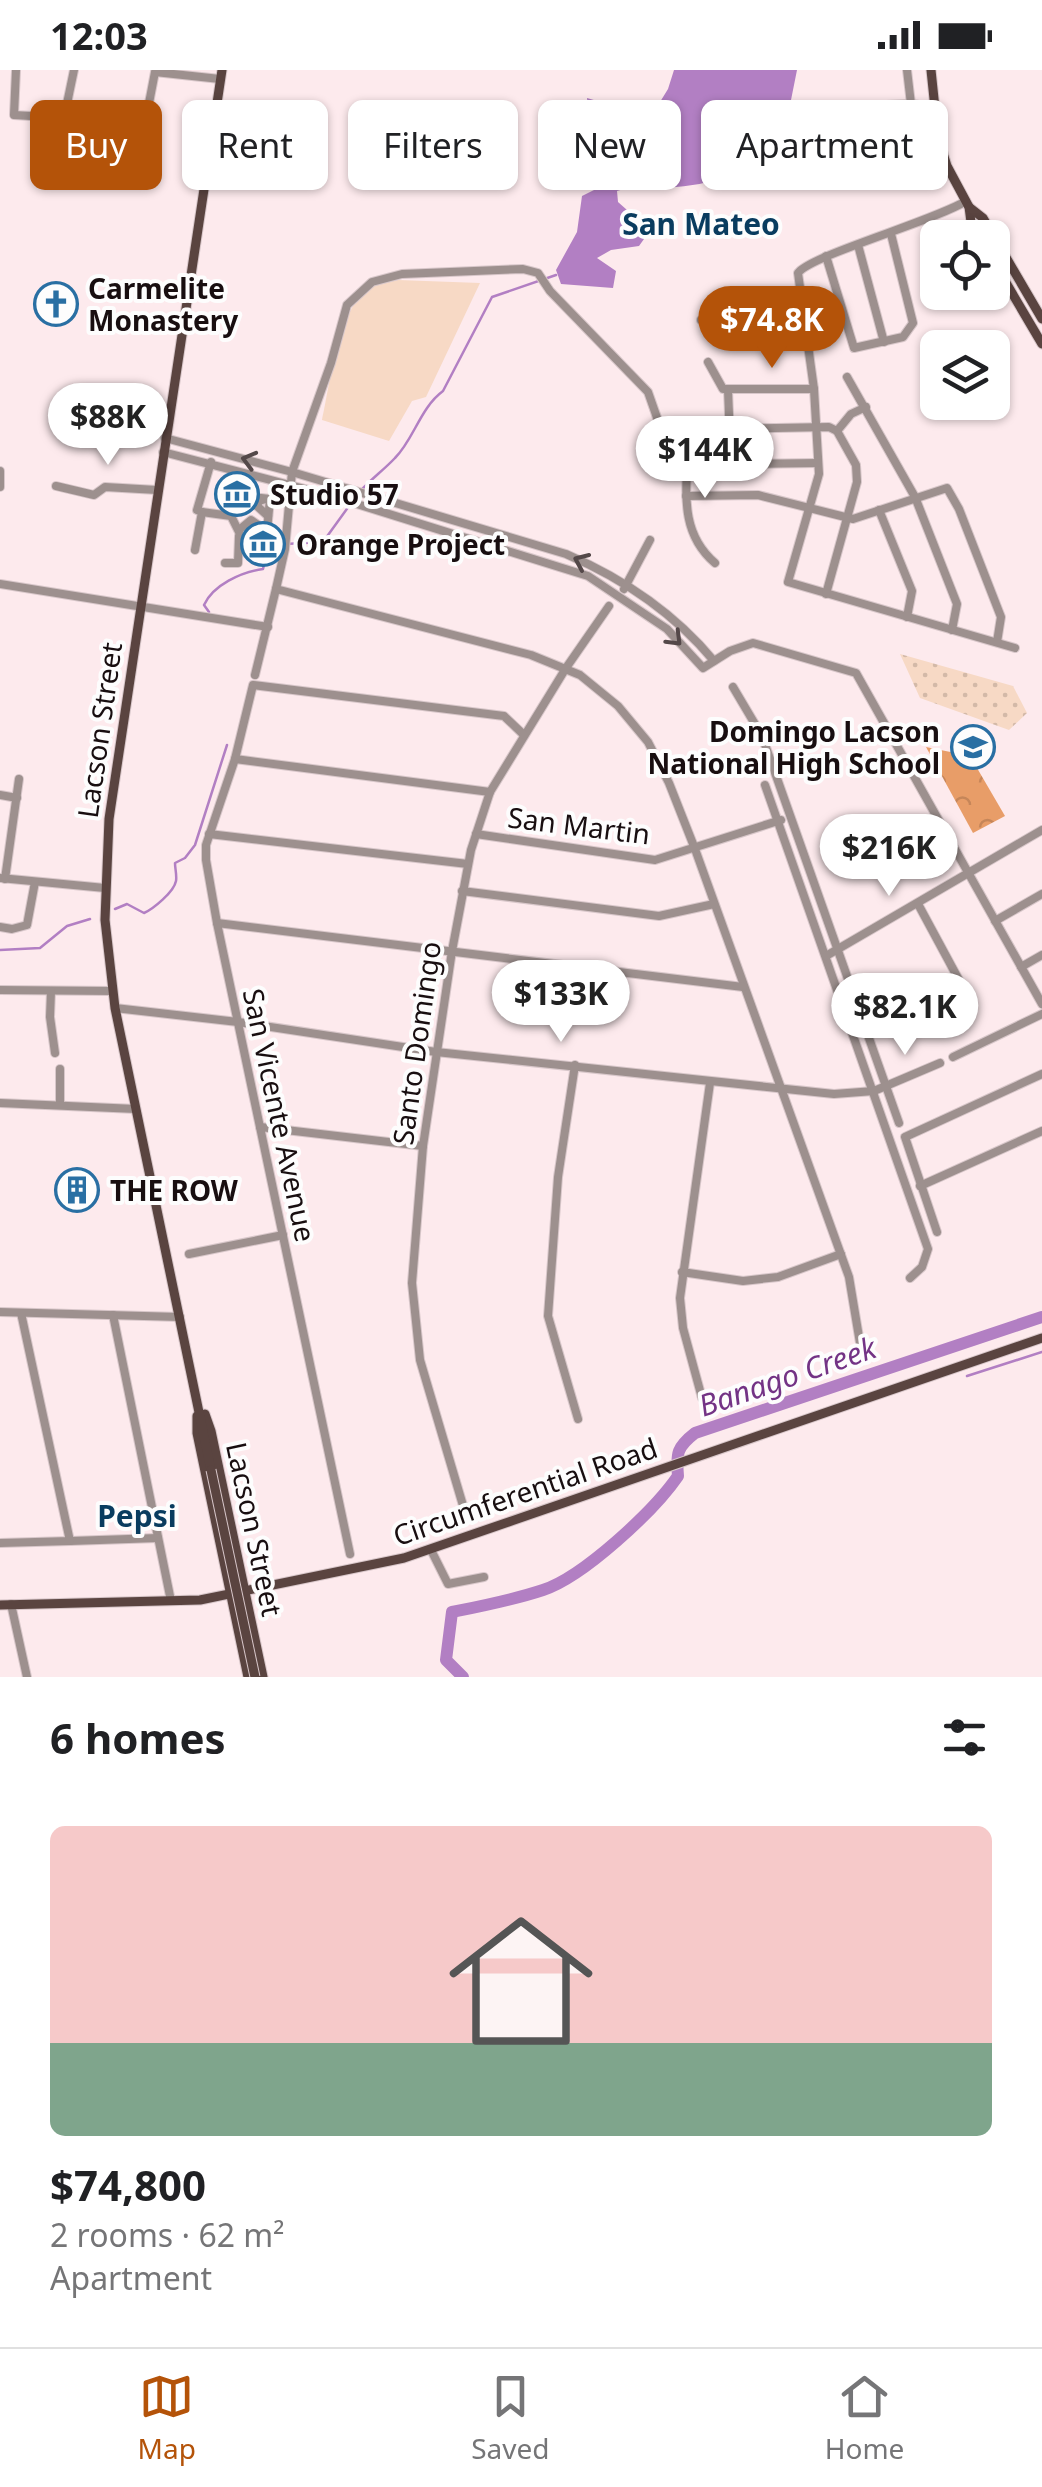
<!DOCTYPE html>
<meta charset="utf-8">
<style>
:root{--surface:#fff;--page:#f2f2f2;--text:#202124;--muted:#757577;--line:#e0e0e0;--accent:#b45309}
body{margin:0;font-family:"Noto Sans",sans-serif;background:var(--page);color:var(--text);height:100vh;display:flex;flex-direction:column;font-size:38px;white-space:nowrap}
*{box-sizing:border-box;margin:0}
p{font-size:32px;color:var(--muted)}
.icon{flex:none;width:55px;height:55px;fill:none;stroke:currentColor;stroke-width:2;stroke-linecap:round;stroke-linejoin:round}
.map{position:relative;height:1607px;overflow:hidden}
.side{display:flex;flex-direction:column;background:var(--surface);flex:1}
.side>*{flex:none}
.hud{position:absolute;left:30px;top:30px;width:982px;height:90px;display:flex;gap:20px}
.buttons{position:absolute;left:920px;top:150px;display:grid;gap:20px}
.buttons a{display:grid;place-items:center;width:90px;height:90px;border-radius:15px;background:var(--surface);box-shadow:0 2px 8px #0004;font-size:50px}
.price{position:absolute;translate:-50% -85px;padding:0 22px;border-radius:35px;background:#fff;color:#222;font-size:32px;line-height:65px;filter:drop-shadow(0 2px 5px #0008)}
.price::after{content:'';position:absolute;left:50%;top:60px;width:30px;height:22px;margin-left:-15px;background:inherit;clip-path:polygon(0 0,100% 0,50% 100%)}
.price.on{background:var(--accent);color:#fff}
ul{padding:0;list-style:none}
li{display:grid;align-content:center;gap:20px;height:530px;padding:0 50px}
li span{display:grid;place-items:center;height:310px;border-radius:15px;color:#555}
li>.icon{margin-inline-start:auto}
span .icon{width:180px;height:180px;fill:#fffc;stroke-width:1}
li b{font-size:42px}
h2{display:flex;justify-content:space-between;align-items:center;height:120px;padding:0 50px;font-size:42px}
.tag{padding:0 35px;border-radius:15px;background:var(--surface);box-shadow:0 2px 8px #0004;font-size:35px;line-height:90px}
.tag.on{background:var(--accent);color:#fff}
.status{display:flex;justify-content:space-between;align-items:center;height:70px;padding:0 50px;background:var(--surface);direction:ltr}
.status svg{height:28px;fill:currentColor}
.tab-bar{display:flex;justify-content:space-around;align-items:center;height:140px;border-top:2px solid var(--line);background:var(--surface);font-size:28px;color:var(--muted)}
.tab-bar a{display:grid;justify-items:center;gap:5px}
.tab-bar .on{color:var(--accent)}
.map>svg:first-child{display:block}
</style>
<div class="status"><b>12:03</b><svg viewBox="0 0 49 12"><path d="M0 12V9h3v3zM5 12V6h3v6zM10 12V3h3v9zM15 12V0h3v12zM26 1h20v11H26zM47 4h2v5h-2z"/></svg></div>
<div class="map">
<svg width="1042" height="1607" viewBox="0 0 1042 1607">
<defs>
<pattern id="green-dots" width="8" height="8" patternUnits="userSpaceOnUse" patternTransform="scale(2.5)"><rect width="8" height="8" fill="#f7d9c5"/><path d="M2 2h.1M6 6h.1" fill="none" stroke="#d3b9a8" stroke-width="1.8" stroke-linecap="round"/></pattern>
<pattern id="forest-crowns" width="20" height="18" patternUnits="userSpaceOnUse" patternTransform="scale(2.5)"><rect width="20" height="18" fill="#e89d68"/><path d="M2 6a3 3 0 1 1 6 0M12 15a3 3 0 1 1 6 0" fill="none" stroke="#c68659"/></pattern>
</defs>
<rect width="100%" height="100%" fill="#fdeaed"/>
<!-- green -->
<path fill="url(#green-dots)" d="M900 584 1013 616 1027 643 1009 660 920 628Z"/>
<!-- forest -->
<path fill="url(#forest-crowns)" d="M926 677 970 686 1005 746 973 763Z"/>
<!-- pitch -->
<path fill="#f7d9c5" d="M398 210 480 213 426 327 412 331 389 371 322 350C330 316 338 239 368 219 376 213 389 212 398 210Z"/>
<!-- water -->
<path fill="#b27fc3" d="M674 0H797L785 60 742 73 738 100C715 114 685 117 658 118 643 118 632 116 617 121L618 132 636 148 644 169 639 176 611 180 597 188 616 201 613 218 561 214 556 200 577 162 582 126 618 108H628L617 80 592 76 587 28 621 38 660 32 668 19Z"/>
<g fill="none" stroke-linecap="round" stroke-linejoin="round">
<!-- stream -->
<g stroke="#b27fc3" stroke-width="2.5">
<path d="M354 429C366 412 381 403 395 388 414 369 420 338 443 321L492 227 556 205"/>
<path d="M268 465 285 474 323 472 349 436"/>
<path d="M209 542 204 535C213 515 241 502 263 499L271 467"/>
<path d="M115 839 127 834 144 843C153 839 174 822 176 811 177 805 175 799 175 793L185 788 195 775 227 675"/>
<path d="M0 880 40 878 67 856 90 849"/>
<path d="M967 1306 1042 1282"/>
</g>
<!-- river -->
<path stroke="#b27fc3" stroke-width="12" d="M463 1607 446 1590 452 1542C482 1536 513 1530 543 1520 583 1507 654 1441 678 1406 676 1383 677 1377 695 1363L1042 1247"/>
<!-- minor casing -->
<g stroke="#d8c7ca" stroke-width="10">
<g id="minor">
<path d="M16 0 14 45 64 48 74 0"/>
<path d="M907 0 911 34 935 37"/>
<path d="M838 37 911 34"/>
<path d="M144 59 155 2 220 9"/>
<path d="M966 131C934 151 811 185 798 203L814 319 819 404 788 512 1015 578"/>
<path d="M858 175 884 272"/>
<path d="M826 186 854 278 903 267 913 253 891 164"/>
<path d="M701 250C737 249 768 244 803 242"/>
<path d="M708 292 723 319H814"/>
<path d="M847 307 915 427 957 534 952 560"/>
<path d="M728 320 731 393"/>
<path d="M730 359 829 357 837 361 856 395 857 412 826 524"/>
<path d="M837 361 851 344 866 337"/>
<path d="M165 368 292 402 566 484C622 508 675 544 714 591"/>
<path d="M688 374C687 419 678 461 715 493"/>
<path d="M661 377V359L648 322 550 221 538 203 523 199 402 204 372 212 347 235 331 293 292 402 285 479 276 519 531 585 580 605 618 636 648 672 669 713 695 779 849 1207 860 1273"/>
<path d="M163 382 328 425 588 506 667 559 703 598 730 581 753 573 856 603 1042 934"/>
<path d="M688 395 818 393"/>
<path d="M0 401V417"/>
<path d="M56 416 94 425 105 417 157 420"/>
<path d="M686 426 758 425 853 449 947 418 959 439 1001 547 997 572"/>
<path d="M266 429 259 431 257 436 268 446"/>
<path d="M879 440 912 521 907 547"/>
<path d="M202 442 231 446 239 462"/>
<path d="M239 460 251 450 267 461 270 429 261 428"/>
<path d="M195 480 202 442 197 440 211 392"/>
<path d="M225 493H238L239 466"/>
<path d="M0 514 268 557"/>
<path d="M624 519 650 470"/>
<path d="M255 605 276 519"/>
<path d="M733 617 762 666 899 1053"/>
<path d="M235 689 490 722"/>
<path d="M765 715 928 1179 922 1197 910 1208"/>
<path d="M0 725 17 728"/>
<path d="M209 764 468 794"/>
<path d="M476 764 655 790 781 750"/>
<path d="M0 808 105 818"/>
<path d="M5 809 19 709"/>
<path d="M462 821 659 846 714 834"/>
<path d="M995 851 1042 824"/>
<path d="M217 853 743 917"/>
<path d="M0 857 12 859 27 855 35 812"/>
<path d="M826 886 1042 760"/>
<path d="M1021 897 1042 885"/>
<path d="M0 920 113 921"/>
<path d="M51 921 50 947 55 983"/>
<path d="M115 938 238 952 436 982 834 1024 874 1021 940 993"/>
<path d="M867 964 954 925 960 918 959 910 918 834"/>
<path d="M953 987 1042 944"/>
<path d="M575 995 558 1107 548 1246 578 1349"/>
<path d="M60 999V1035"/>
<path d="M0 1033 136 1039"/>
<path d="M260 1057 423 1076"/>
<path d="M920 1116 1042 1061"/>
<path d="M937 1162 905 1067 1042 1004"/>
<path d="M189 1184 283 1165"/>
<path d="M682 1202 743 1211 778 1207 841 1184"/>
<path d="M0 1242 180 1247"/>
<path d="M113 1245 171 1531"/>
<path d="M702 1328 683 1258 680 1228 710 1013"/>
<path d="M467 1449 420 1290 412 1213 423 1076 452 881 471 780 490 722 566 598 609 536"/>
<path d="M70 1471 158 1468"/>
<path d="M0 1473 70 1471 21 1243"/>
<path d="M431 1480 448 1514 484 1507"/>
<path d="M350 1484 217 853 206 790V775L235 689 253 615 504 646 524 665"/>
<path d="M11 1534 27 1607"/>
</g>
</g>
<!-- major casing -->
<g stroke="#d8c7ca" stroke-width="11">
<g id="major">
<path d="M931 0 938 67 947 96 969 137 971 152 980 168"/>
<path d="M969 137 983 148 1042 249"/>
<path d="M992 189 1042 274"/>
<path d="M205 1344 211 1361 263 1607"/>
<path d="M197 1346V1363L248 1607"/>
<path d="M211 1400 115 938 105 850 109 749 222 0"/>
<path d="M0 1535 200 1530 404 1488 1042 1268"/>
</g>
</g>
<!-- minor -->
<use href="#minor" stroke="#9d908e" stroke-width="8"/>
<!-- major -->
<use href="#major" stroke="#5a4440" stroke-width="9"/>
<!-- major-bridge casing -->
<g stroke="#d8c7ca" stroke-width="11" stroke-linecap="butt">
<path id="major-bridge" d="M211 1400 255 1607"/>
</g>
<!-- major-bridge -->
<use href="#major-bridge" stroke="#5a4440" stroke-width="9"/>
</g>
<!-- one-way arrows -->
<defs><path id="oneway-chevron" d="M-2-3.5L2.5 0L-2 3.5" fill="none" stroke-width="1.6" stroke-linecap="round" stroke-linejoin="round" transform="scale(2.5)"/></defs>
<g stroke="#544849">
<use href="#oneway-chevron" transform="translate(249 390) rotate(-165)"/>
<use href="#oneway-chevron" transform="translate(581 491) rotate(-156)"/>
<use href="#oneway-chevron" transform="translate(675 569) rotate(45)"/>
</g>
<!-- icons -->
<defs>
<g id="church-ring" transform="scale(2.25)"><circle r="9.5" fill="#fdfdfd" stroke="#296fa3" stroke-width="1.5"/><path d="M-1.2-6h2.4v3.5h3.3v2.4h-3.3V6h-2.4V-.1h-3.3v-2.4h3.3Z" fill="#296fa3"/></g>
<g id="museum-ring" transform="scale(2.25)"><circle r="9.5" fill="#fdfdfd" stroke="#296fa3" stroke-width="1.5"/><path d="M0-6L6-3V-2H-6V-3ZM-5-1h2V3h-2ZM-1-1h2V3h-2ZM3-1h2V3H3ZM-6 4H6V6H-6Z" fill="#296fa3"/></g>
<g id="school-ring" transform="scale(2.25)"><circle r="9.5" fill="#fdfdfd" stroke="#296fa3" stroke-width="1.5"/><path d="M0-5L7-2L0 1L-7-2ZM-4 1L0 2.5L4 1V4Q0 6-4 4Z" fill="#296fa3"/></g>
<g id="building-ring" transform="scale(2.25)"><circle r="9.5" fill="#fdfdfd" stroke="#296fa3" stroke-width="1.5"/><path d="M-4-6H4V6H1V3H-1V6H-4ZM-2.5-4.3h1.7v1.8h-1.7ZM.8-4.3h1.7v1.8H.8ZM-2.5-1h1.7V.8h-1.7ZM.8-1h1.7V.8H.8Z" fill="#296fa3"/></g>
</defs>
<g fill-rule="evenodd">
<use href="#church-ring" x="56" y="234"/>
<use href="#museum-ring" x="237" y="424"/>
<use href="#museum-ring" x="263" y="474"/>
<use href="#school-ring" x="973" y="677"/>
<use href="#building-ring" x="77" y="1120"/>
</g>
<g text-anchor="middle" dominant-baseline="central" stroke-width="8" stroke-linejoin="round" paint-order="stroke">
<!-- poi labels -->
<g font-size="28" font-weight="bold" fill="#180e10" stroke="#fdfdfd" text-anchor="start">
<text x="88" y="218">Carmelite<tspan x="88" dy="32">Monastery</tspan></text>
<text x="270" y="424">Studio 57</text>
<text x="296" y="474">Orange Project</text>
<text x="940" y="661" text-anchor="end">Domingo Lacson<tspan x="940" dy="32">National High School</tspan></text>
<text x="110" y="1120">THE ROW</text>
</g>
<!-- street labels -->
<g font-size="28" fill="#180e10" stroke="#fdfdfd">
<text transform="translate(99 660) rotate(-82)">Lacson Street</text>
<text transform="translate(579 755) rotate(7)">San Martin</text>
<text transform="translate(416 973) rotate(-82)">Santo Domingo</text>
<text transform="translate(280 1045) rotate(78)">San Vicente Avenue</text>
<text transform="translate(525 1421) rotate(-19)">Circumferential Road</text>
<text transform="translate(255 1459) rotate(78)">Lacson Street</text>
</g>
<!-- neighbourhood labels -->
<g font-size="30" font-weight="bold" fill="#093c5f" stroke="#fdfdfd">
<text x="701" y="153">San Mateo</text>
<text x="137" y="1445">Pepsi</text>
</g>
<!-- water labels -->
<g font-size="30" font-style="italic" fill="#733385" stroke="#fdfdfd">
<text transform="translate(787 1306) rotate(-19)">Banago Creek</text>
</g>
</g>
</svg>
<div class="buttons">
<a><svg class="icon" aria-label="locate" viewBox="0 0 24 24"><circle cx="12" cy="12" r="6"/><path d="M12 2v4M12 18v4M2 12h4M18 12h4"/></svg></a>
<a><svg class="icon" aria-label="layers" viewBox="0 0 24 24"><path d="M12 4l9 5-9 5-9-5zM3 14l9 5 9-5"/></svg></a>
</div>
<b class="price on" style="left:772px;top:301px">$74.8K</b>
<b class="price" style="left:108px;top:398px">$88K</b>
<b class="price" style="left:705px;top:431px">$144K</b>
<b class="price" style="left:889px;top:829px">$216K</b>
<b class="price" style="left:561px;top:975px">$133K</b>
<b class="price" style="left:905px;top:988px">$82.1K</b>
<div class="hud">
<a class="tag on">Buy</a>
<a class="tag">Rent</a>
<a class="tag">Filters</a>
<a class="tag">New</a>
<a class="tag">Apartment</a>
</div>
</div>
<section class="side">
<h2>6 homes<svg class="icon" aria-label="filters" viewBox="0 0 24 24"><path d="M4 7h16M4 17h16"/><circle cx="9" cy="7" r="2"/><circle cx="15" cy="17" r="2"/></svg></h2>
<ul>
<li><span style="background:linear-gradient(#f6c9c9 70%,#7fa58c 0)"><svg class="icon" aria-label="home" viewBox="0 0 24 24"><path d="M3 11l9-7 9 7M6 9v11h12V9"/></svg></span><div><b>$74,800</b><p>2 rooms · 62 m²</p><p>Apartment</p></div></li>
</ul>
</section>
<nav class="tab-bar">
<a class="on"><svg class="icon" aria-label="map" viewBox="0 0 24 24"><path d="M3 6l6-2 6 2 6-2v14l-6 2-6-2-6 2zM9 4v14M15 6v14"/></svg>Map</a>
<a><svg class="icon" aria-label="saved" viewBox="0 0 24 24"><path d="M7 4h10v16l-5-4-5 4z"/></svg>Saved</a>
<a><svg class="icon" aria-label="home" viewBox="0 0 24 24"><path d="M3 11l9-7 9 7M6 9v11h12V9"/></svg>Home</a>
</nav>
